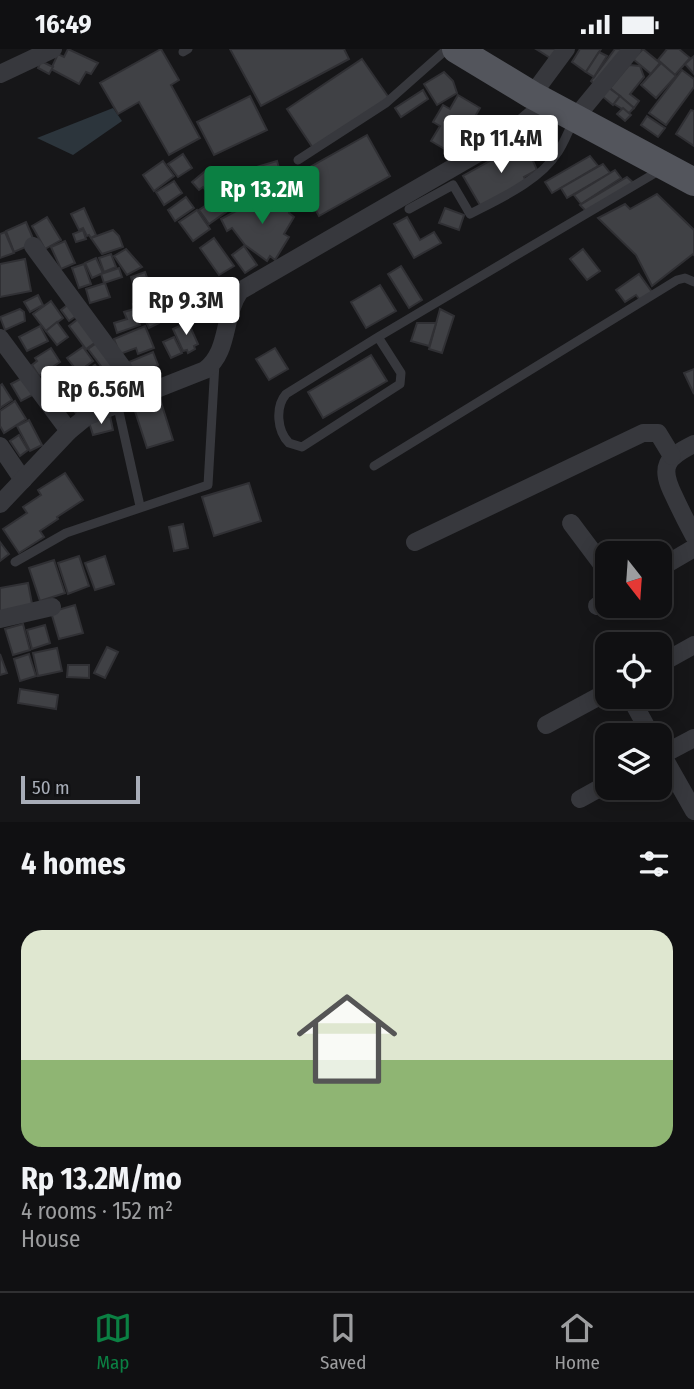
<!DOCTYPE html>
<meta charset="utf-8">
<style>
:root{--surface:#101012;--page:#1e1e20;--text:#f1f3f6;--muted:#9c9d9f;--line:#303032;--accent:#0b8043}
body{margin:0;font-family:"Fira Sans Condensed",sans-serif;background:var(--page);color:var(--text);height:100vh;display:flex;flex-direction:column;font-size:26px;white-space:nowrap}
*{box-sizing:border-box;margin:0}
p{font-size:23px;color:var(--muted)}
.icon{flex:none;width:38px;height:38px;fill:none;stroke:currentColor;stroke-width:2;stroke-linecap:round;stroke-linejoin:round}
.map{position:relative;height:773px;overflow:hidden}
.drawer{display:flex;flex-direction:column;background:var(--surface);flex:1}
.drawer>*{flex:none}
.needle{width:46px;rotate:163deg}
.fabs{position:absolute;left:595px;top:492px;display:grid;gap:14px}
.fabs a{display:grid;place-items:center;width:77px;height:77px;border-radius:14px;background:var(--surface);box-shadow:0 4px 18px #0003,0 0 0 2px var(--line);font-size:35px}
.scale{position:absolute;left:21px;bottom:18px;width:119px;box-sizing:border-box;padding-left:7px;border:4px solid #a8adb8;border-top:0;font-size:19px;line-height:24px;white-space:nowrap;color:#a8adb8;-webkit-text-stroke:5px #111113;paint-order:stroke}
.price{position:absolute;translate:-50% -60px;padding:0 16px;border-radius:7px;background:#fff;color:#222;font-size:23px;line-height:46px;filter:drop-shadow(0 2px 4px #0008)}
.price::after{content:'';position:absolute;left:50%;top:42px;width:21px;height:16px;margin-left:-10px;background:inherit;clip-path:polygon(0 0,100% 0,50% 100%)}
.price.selected{background:var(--accent);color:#fff}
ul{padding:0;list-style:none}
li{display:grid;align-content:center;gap:14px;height:371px;padding:0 21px}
li span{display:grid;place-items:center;height:217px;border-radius:21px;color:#555}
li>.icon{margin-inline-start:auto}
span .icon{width:126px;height:126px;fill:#fffc;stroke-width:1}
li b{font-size:30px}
h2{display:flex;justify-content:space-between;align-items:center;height:84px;padding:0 21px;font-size:30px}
.status{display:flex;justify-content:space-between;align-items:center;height:49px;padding:0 35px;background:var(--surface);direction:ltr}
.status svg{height:19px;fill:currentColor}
.tabs{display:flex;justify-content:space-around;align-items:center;height:98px;border-top:2px solid var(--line);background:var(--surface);font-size:19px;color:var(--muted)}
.tabs a{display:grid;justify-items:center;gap:4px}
.tabs .selected{color:var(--accent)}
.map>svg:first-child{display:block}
</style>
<div class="status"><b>16:49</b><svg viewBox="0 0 49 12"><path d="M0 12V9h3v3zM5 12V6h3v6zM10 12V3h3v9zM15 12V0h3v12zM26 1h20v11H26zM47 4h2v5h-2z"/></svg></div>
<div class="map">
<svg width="694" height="773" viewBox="0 0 694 773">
<rect width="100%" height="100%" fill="#161618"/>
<!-- water -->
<path fill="#2c353c" d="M113 59 122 72 73 106 37 89Z"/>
<!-- building -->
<g fill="#404145" stroke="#303034" stroke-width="2">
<path d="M68 0 98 14 91 25 86 23 79 35 51 20 58 5 64 8Z"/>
<path d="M161 0 179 31 171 36 200 89 169 106 139 53 118 65 100 34Z"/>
<path d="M230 0H344L349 10 261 57Z"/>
<path d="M536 0H564L555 12Z"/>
<path d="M580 0H601L586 23 572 13Z"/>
<path d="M615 0H630L599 39 591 32Z"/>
<path d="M643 0 660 14 651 25 633 10Z"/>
<path d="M667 0H679L690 9 675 26 658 11Z"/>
<path d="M599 3 607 7 594 28 586 23Z"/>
<path d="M694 7V25L685 15Z"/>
<path d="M362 10 389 49 313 99 287 60Z"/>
<path d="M41 12 53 18 49 25 38 19Z"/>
<path d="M661 14 676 27 656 49 641 36Z"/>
<path d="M629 16 640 17 644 28 630 45 639 52 634 59 610 39Z"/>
<path d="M682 21 694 30V38L666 76 649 64Z"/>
<path d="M444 23 453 32 457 44 437 56 424 35Z"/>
<path d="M609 39 620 47 613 56 602 47Z"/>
<path d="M423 41 428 50 401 68 395 59Z"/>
<path d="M458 46 480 59 453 105 431 92 440 77 433 73 443 56 450 60Z"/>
<path d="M250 47 267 81 214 106 197 73Z"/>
<path d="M620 47 634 59 629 64 614 55Z"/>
<path d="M623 59 631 66 625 72 617 65Z"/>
<path d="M691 61 694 62V97L676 85Z"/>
<path d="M647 67 665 79 658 88 641 76Z"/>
<path d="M367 86 390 127 319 167 296 126Z"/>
<path d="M522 94 531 107 537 121 524 128 526 132 481 158 463 127Z"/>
<path d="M183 105 192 119 178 128 168 115Z"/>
<path d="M590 107 598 117 552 144 545 133Z"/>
<path d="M163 112 174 127 154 142 143 126Z"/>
<path d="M277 112 283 133 259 140 253 119Z"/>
<path d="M603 115 610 124 567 149 561 139Z"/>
<path d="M210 118 224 135 210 146 203 138 199 141 192 133Z"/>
<path d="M615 121 621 129 581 155 574 146Z"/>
<path d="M627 128 636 136 588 164 580 156Z"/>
<path d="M243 129 254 142 246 148 236 135Z"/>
<path d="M174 132 182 144 164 156 156 143Z"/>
<path d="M233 138 243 151 209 175 199 161Z"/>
<path d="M268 145 290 161 289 164 294 168 284 185 289 188 275 211 270 207 267 212 245 196 232 179 227 182 221 170Z"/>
<path d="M657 145 694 181V206L693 205 652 237 636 206 598 169 625 155 630 160Z"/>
<path d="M186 148 194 159 175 172 168 161Z"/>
<path d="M84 159 96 186 91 189 89 186 87 187 83 179 79 181 71 165Z"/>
<path d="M445 159 464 166 459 181 439 174Z"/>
<path d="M197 161 210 180 193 192 179 173Z"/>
<path d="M47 168 61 191 45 200 32 177Z"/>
<path d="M407 168 420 191 434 183 441 194 414 209 394 175Z"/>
<path d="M26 173 35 194 14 203 6 182Z"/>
<path d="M83 181 86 190 76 193 73 185Z"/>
<path d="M113 181 119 187 123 198 102 205 91 189Z"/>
<path d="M5 183 14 204 0 209V185Z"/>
<path d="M214 189 234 217 219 226 200 199Z"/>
<path d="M65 192 75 214 61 220 51 198Z"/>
<path d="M244 197 257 216 245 224 232 206Z"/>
<path d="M126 200 142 218 127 226 114 207Z"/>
<path d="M583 200 600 222 587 231 570 210Z"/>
<path d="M111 205 116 218 104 223 99 209Z"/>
<path d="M96 209 103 224 92 229 85 214Z"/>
<path d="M25 210 31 242 0 248V215Z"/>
<path d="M84 215 91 235 79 239 72 219Z"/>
<path d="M401 217 422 251 409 259 388 225Z"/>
<path d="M119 219 122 228 104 234 101 225Z"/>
<path d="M145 223 152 242 137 247 131 228Z"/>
<path d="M639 225 652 243 640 251 636 246 625 253 616 241Z"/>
<path d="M105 234 110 248 90 254 86 240Z"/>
<path d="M380 236 396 262 366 279 351 253Z"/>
<path d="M164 240 178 257 161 264 153 245Z"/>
<path d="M38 246 43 256 30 263 24 253Z"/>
<path d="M147 248 159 274 149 279 141 262 137 264 133 255Z"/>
<path d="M51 252 63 269 46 282 33 265Z"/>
<path d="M70 254 78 266 69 272 61 261Z"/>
<path d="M182 256 190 266 168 271 164 264Z"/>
<path d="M20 260 24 263 25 272 5 281 0 268Z"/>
<path d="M134 260 140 276 117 284 114 274 127 270 124 263Z"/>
<path d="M440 260 454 267 442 304 429 300Z"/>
<path d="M78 270 96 293 86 300 69 277Z"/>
<path d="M57 273 68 288 57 296 46 282Z"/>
<path d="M188 273 198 295 194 297 195 300 188 304 187 301 183 302 173 280Z"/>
<path d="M417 274H436L429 297 411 292Z"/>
<path d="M40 277 48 292 27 302 19 288Z"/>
<path d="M145 277 154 299 138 305 136 299 120 305 114 290Z"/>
<path d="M174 288 182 304 171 309 163 293Z"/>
<path d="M98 293 116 319 107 325 88 300Z"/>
<path d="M83 298 93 312 78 323 67 309Z"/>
<path d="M51 299 60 313 39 327 32 316 37 312 35 309Z"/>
<path d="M275 299 288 320 269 331 256 310Z"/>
<path d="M153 303 158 316 134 326 129 313Z"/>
<path d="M371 306 387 332 323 369 308 343Z"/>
<path d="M95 316 112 342 98 352 81 326Z"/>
<path d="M117 320 131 340 120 347 106 327Z"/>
<path d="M694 320V345L684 324Z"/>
<path d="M77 325 99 357 80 370 58 338Z"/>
<path d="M24 328 34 345 21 352 11 335Z"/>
<path d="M2 335 12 351 0 359V337Z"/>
<path d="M160 350 173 391 147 399 134 359Z"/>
<path d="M15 352 26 370 4 384 0 377V362Z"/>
<path d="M110 367 113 381 93 386 89 373Z"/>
<path d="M29 371 42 396 30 402 17 377Z"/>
<path d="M19 386 28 401 20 407 10 392Z"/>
<path d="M65 424 83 451 57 468 58 470 40 482 44 488 19 504 3 480 27 464 23 458 41 446 38 441Z"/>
<path d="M249 434 261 472 214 487 202 448Z"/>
<path d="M183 475 188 499 174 502 169 478Z"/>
<path d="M0 493 9 505 0 512Z"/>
<path d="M79 507 89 537 68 545 58 514Z"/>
<path d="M105 507 114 535 95 541 85 514Z"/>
<path d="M54 511 65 544 40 552 29 519Z"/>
<path d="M28 534 33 560 0 566V539Z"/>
<path d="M75 556 83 584 59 590 51 563Z"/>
<path d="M23 575 30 601 13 606 5 580Z"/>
<path d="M45 576 50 594 32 600 27 581Z"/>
<path d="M107 598 118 603 105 629 94 624Z"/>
<path d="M57 599 62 622 38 627 33 604Z"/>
<path d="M0 605 7 624 0 626Z"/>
<path d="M29 605 36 627 20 632 14 610Z"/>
<path d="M68 616H89V629L67 628Z"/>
<path d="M20 640 58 646 56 660 18 654Z"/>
</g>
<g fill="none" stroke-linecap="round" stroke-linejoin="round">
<!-- lane -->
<g stroke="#37383d" stroke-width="9">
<path d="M183 3 188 0"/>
<path d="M298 111 386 54 447 0"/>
<path d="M409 160 453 136 470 165C499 150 540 132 558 103 564 94 568 83 573 73"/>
<path d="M378 288 401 324 400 335 302 398 289 394C277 382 275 358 286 345L378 288 662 120"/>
<path d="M117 354 140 457"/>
<path d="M374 417 677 231 685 229 694 233"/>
<path d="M15 513 66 484 208 436 215 314"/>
</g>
<!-- street -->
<g stroke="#37383d" stroke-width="18">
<path d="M0 25 53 0"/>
<path d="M532 46 566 0"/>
<path d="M575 69 632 0"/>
<path d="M33 197 142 345"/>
<path d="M0 289 69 382"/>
<path d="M694 395C666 409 659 417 674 447 680 460 687 474 694 487"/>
<path d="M0 397 23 431"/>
<path d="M0 455 69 382 86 368 205 321C230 302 222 268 240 242L506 88 547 53"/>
<path d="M571 474 607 522"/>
<path d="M415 493 643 384H658L672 407"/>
<path d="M660 519 694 499"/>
<path d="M597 557 607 551"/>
<path d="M0 570 52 558"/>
<path d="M660 615 694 596"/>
<path d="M630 648 651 686"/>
<path d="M546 676 607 643"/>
<path d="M660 702 694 762"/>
<path d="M660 707 694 689"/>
<path d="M580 750 607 735"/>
</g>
<!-- primary -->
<path stroke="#53555c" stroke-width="28" d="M456 0 532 46 694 133"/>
</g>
</svg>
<div class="fabs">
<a><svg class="needle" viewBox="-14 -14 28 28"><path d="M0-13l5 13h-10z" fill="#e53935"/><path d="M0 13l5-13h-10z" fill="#9c9d9f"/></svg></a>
<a><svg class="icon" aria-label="locate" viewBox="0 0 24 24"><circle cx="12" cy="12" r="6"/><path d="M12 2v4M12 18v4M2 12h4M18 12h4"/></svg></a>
<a><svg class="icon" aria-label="layers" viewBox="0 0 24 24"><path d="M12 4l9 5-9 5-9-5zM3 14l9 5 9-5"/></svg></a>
</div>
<div class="scale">50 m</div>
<b class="price" style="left:501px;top:126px">Rp 11.4M</b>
<b class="price selected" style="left:262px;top:177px">Rp 13.2M</b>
<b class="price" style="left:186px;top:288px">Rp 9.3M</b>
<b class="price" style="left:101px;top:377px">Rp 6.56M</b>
</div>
<section class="drawer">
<h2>4 homes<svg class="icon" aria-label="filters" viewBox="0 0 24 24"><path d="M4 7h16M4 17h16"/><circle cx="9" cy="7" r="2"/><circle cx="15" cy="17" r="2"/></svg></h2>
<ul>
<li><span style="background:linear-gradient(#dfe7d0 60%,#8fb573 0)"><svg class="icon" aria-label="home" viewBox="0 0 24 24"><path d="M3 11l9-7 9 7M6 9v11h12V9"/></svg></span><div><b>Rp 13.2M/mo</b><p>4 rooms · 152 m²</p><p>House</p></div></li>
</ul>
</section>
<nav class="tabs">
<a class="selected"><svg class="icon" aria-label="map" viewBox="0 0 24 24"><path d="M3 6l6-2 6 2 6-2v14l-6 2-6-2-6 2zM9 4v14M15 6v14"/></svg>Map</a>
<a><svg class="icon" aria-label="saved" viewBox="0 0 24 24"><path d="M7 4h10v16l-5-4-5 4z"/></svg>Saved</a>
<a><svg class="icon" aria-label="home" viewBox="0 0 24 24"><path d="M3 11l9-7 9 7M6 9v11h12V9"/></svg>Home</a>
</nav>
